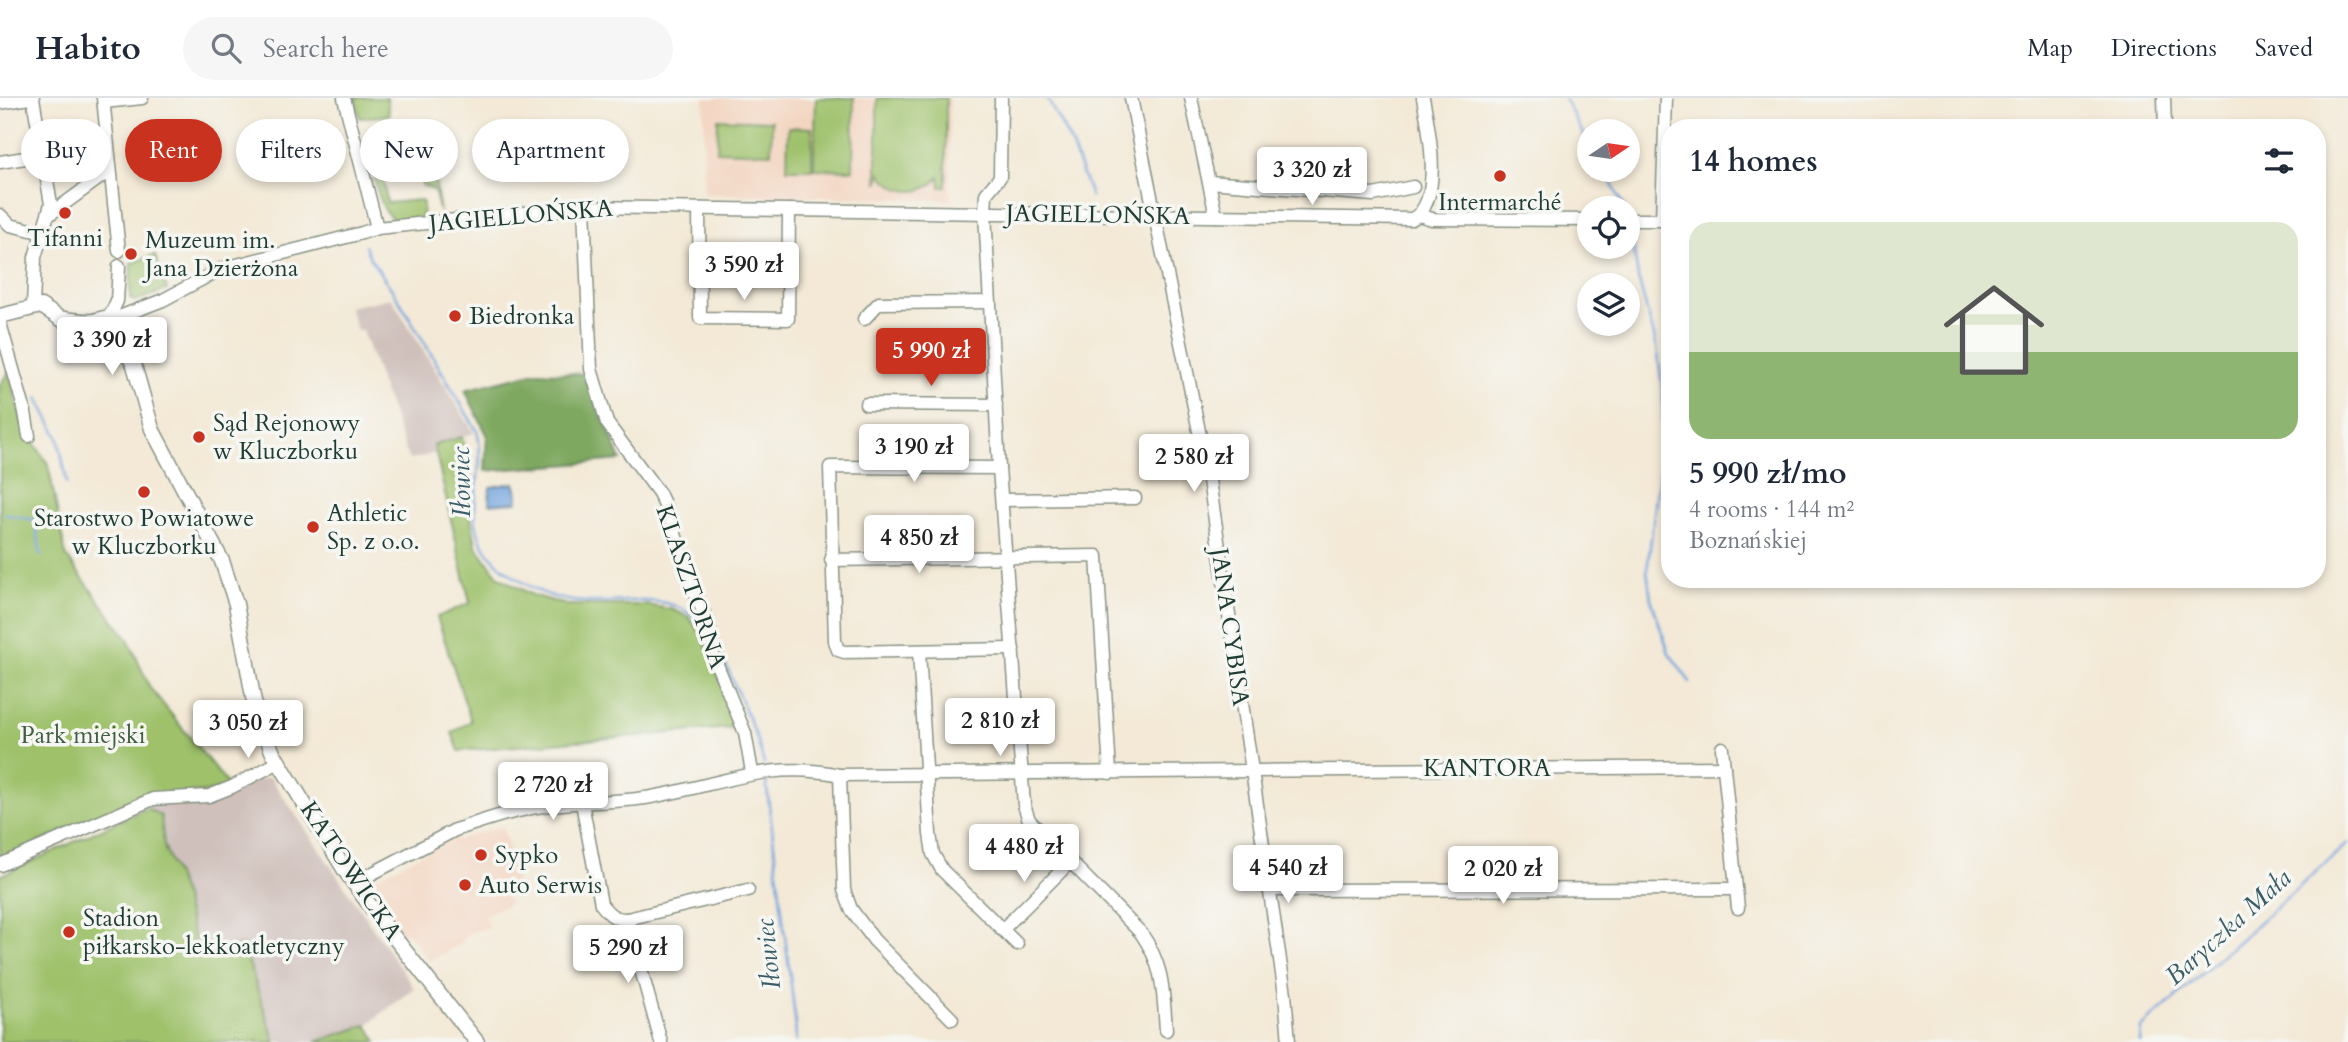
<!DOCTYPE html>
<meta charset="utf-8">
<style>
:root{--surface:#fff;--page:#f6f6f7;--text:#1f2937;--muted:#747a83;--line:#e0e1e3;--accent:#c8321e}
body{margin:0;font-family:Cardo,serif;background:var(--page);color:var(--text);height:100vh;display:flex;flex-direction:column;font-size:26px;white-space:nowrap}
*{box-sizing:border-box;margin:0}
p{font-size:23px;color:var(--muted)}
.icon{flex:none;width:38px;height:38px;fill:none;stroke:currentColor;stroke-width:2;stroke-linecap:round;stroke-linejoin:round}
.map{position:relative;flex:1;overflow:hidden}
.sheet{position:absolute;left:1661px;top:21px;width:665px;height:469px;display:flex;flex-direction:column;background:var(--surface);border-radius:28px;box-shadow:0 4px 10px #0003}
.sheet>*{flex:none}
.guide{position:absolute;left:21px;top:21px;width:665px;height:63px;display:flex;gap:14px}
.needle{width:46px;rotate:77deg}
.buttons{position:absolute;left:1577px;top:21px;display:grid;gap:14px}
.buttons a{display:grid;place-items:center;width:63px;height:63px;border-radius:50%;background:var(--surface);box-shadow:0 4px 10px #0003;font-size:35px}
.price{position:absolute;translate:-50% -60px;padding:0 16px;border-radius:7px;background:#fff;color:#222;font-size:23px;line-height:46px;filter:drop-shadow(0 2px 4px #0008)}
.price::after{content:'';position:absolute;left:50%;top:42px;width:21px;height:16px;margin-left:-10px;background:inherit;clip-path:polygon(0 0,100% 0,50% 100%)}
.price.on{background:var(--accent);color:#fff}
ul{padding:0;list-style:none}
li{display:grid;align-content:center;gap:14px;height:371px;padding:0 28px}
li+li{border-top:2px solid var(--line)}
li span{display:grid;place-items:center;height:217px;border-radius:21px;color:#555}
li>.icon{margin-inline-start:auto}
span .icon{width:126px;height:126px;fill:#fffc;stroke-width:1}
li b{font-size:30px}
h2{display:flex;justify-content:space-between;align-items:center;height:84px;padding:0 28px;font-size:30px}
.chip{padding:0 24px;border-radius:32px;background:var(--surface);box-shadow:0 4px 10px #0003;font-size:24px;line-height:63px}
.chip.on{background:var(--accent);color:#fff}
header{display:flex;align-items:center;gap:42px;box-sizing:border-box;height:98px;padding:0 35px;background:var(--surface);border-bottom:2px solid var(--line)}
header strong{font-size:33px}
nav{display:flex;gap:38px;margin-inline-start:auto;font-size:24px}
.search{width:490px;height:63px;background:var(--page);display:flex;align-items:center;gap:18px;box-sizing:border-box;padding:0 24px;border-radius:38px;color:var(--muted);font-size:26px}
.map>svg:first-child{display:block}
</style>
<header>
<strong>Habito</strong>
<div class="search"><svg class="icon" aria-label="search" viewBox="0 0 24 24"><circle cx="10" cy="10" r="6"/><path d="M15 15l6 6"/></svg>Search here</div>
<nav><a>Map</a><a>Directions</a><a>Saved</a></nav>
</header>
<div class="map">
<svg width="2348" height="944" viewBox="0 0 2348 944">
<rect width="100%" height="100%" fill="#f6f6f2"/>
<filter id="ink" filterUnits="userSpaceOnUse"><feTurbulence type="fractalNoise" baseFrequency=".0143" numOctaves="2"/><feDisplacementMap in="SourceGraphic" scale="14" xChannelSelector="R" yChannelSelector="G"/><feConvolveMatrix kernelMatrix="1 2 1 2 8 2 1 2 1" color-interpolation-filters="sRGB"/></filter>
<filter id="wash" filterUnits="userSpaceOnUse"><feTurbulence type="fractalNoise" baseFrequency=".00686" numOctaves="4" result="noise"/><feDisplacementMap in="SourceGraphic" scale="28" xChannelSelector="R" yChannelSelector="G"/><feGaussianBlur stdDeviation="1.57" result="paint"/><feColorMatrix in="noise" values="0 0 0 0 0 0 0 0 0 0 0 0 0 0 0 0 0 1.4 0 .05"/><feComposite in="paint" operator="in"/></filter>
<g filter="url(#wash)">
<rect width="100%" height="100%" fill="#f3e9d6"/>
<!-- built -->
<g fill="#f3d4bf">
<path d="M704 0H950V102L704 96Z"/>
<path d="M503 729 513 769 510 773 518 787 504 794 510 806 484 817 489 829 471 834 460 846 429 863 407 834 403 836 365 785 455 740 457 742 470 737Z"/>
</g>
<!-- industrial -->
<g fill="#cfc0bb">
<path d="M391 200 474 335 434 347 436 355 409 362 362 232 357 233 349 209Z"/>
<path d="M270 679 414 890 367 927 315 944H275L243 847 199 859 182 792 164 748 161 718 147 710 144 699 229 688Z"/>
</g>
<!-- green -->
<g fill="#9ec16b" stroke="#5e7f50" stroke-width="2">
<path d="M355 0H387L389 17 360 20Z"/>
<path d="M816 0H854L853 72 814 71Z"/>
<path d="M877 0H946V89H940L939 79C922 100 895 96 880 75L879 84H877Z"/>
<path d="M718 21 772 23 771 55 717 53Z"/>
<path d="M788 29 812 30V71H787Z"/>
<path d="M432 30 434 48 431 49V53L440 115 434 92 422 87 421 79 416 74 424 72 422 53H418L417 38 382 41 367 39V37Z"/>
<path d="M371 53 380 64 387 105 420 102 423 105 422 119C414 120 402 123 394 121 379 116 372 68 368 54Z"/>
<path d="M155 157 167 192 135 203 130 200 131 165Z"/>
<path d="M9 274 23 328 48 366 66 458 128 541 150 590 229 688 209 694 144 699 0 761V286Z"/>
<path d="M462 339 470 369 469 408 476 448 499 479 532 497 567 507H645L671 511 689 519 702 538 740 629 459 653 452 635 471 623 437 519 470 505 434 347Z"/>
<path d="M147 710 161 718 164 748 182 792 199 859 243 847 275 944H0V778Z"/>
<path d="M367 927 377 944H315Z"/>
</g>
<!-- forest -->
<path fill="#7ea75f" stroke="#4e724a" stroke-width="2" d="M536 274 585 276 621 362 485 373 487 337 465 292Z"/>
<!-- water -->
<path fill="#75a4de" stroke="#4a7089" stroke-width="2" d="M514 385 518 397 517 404 489 406 490 389Z"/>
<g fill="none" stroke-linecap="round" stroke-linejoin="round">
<!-- stream -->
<g stroke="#75a4de" stroke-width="2.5">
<path d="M1047 0 1070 43 1091 98"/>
<path d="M1564 0 1589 47"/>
<path d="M1604 72 1625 110"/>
<path d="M1630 126 1638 180 1657 249 1663 295V345L1647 473 1651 501 1669 555 1690 584"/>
<path d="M365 148 370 160 397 199 477 333C487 368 466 405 480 440 488 458 499 468 515 479 533 492 552 500 574 503 615 509 672 488 701 527"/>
<path d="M38 300 58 339 67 385"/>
<path d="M5 416 35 422 41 458"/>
<path d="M721 555 756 638 764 666"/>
<path d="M766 682 795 920 796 944"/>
<path d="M2140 944 2141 930 2348 745"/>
</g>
</g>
</g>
<g filter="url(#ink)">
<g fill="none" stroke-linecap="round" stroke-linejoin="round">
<!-- minor casing -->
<g stroke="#899385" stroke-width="15">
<g id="minor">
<path d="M103 0 119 153"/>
<path d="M344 0 377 130"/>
<path d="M1001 0 1000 79 986 96 985 115 999 370 1024 707 1029 722 1141 835C1164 868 1163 893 1166 932"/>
<path d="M1131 0 1209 382 1285 896 1289 944"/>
<path d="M1191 0 1216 118"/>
<path d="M2164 0 2165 30"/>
<path d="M104 4 142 0"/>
<path d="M0 5 29 0"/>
<path d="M0 64 44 57"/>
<path d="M1209 84 1373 97 1413 89"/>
<path d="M584 109 591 271 607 325 659 395 668 414 690 483 709 527 713 557 745 635 752 674"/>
<path d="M699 111 700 220 788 221 789 112"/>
<path d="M0 117 10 127 35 133"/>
<path d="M49 117 109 73"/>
<path d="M1419 117 1432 121 1589 122"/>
<path d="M1628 122H1669"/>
<path d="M1662 122 1666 0"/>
<path d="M33 209 35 159 51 106 33 0"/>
<path d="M109 220 117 203 119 168"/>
<path d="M114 221 163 202 221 171 362 135 377 130 584 109 1412 121C1444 105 1429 30 1423 0"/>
<path d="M864 221 879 205 990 204"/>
<path d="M0 225 25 314 29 338"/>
<path d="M866 306 996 307"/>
<path d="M999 370 830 369 835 543 838 552 844 554 1013 551"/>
<path d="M1002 402 1135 400"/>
<path d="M831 462 1097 458 1110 675"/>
<path d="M919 553 930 736 933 756 942 772 1017 846"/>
<path d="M1722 650 1738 810"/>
<path d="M840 677 844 792 851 811 874 842 952 921"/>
<path d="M582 705 601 806C608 815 614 822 627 821L748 792"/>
<path d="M0 767 153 701 209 698 232 689 279 664"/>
<path d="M354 785 455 732C483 723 514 712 543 708 577 703 611 705 645 700 716 689 766 661 840 677 1135 675 1429 670 1724 669"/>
<path d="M1269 792 1736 791"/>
<path d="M627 821 661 944"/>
<path d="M1002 832 1070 764"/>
</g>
</g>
<!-- major casing -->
<g stroke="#899385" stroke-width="17">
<g id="major">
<path d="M0 218 41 208 90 240"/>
<path d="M59 220C71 222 82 224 93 223 99 222 104 219 109 220 126 223 125 241 116 250L101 252 93 245 90 235 97 222"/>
<path d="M121 244 134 267 152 331 222 463 236 506 254 604 272 653 346 774 379 820 477 944"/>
</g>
</g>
<!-- minor -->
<use href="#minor" stroke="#fff" stroke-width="12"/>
<!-- major -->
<use href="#major" stroke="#fff" stroke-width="14"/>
</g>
</g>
<!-- markers -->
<g fill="#c8321e" stroke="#f6f6f2" stroke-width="2.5">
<circle cx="1500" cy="78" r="7"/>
<circle cx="65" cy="115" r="7"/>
<circle cx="131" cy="156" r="7"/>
<circle cx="455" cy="218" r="7"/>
<circle cx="199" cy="339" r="7"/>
<circle cx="144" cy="394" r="7"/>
<circle cx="313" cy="429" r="7"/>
<circle cx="481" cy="757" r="7"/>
<circle cx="465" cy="787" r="7"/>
<circle cx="69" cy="834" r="7"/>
</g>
<g text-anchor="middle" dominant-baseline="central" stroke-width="7" stroke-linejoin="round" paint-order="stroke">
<!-- poi labels -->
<g font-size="24" fill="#1f3d34" stroke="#f6f6f2" text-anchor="start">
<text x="1500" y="104" text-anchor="middle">Intermarché</text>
<text x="65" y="140" text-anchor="middle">Tifanni</text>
<text x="145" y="142">Muzeum im.<tspan x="145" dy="28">Jana Dzierżona</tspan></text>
<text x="469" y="218">Biedronka</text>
<text x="213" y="325">Sąd Rejonowy<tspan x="213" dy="28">w Kluczborku</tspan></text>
<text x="327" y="415">Athletic<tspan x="327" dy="28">Sp. z o.o.</tspan></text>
<text x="144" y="420" text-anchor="middle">Starostwo Powiatowe<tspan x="144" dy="28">w Kluczborku</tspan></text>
<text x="495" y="757">Sypko</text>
<text x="479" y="787">Auto Serwis</text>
<text x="83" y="820">Stadion<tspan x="83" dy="28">piłkarsko-lekkoatletyczny</tspan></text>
</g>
<!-- street labels -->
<g font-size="24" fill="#1f3d34" stroke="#f6f6f2">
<text transform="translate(1098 117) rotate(1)">JAGIELLOŃSKA</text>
<text transform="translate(521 118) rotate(-5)">JAGIELLOŃSKA</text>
<text transform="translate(691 489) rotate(71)">KLASZTORNA</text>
<text transform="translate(1230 529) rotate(82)">JANA CYBISA</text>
<text x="1487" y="670">KANTORA</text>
<text transform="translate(351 773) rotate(56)">KATOWICKA</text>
</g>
<!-- park labels -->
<g font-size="24" fill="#3f5e42" stroke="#f6f6f2">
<text x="83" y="637">Park miejski</text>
</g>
<!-- water labels -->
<g font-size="26" font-style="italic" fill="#395c67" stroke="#f6f6f2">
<text transform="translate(461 384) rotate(-91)">Iłowiec</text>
<text transform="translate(2228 829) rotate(-42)">Baryczka Mała</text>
<text transform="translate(768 856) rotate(-96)">Iłowiec</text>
</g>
</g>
</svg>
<div class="buttons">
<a><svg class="needle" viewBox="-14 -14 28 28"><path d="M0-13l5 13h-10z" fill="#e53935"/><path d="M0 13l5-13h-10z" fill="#747a83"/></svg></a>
<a><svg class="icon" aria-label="locate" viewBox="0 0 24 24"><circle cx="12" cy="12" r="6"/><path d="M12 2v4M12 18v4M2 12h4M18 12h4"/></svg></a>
<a><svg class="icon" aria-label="layers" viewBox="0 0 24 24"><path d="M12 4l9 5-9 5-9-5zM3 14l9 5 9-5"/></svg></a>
</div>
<b class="price" style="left:1312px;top:109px">3 320 zł</b>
<b class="price" style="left:744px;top:204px">3 590 zł</b>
<b class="price" style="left:112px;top:279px">3 390 zł</b>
<b class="price on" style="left:931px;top:290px">5 990 zł</b>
<b class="price" style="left:914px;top:386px">3 190 zł</b>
<b class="price" style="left:1194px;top:396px">2 580 zł</b>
<b class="price" style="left:919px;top:477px">4 850 zł</b>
<b class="price" style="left:1000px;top:660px">2 810 zł</b>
<b class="price" style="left:248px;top:662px">3 050 zł</b>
<b class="price" style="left:553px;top:724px">2 720 zł</b>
<b class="price" style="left:1024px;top:786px">4 480 zł</b>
<b class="price" style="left:1288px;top:807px">4 540 zł</b>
<b class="price" style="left:1503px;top:808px">2 020 zł</b>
<b class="price" style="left:628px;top:887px">5 290 zł</b>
<div class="guide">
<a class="chip">Buy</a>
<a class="chip on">Rent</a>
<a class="chip">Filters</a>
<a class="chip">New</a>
<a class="chip">Apartment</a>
</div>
<section class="sheet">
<h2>14 homes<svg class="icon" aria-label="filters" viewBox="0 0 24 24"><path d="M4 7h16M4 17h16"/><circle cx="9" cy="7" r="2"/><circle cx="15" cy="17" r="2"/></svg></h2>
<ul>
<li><span style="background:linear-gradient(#dfe7d0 60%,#8fb573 0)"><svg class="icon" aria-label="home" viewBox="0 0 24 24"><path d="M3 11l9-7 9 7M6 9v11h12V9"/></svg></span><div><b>5 990 zł/mo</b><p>4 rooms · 144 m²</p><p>Boznańskiej</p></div></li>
</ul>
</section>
</div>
